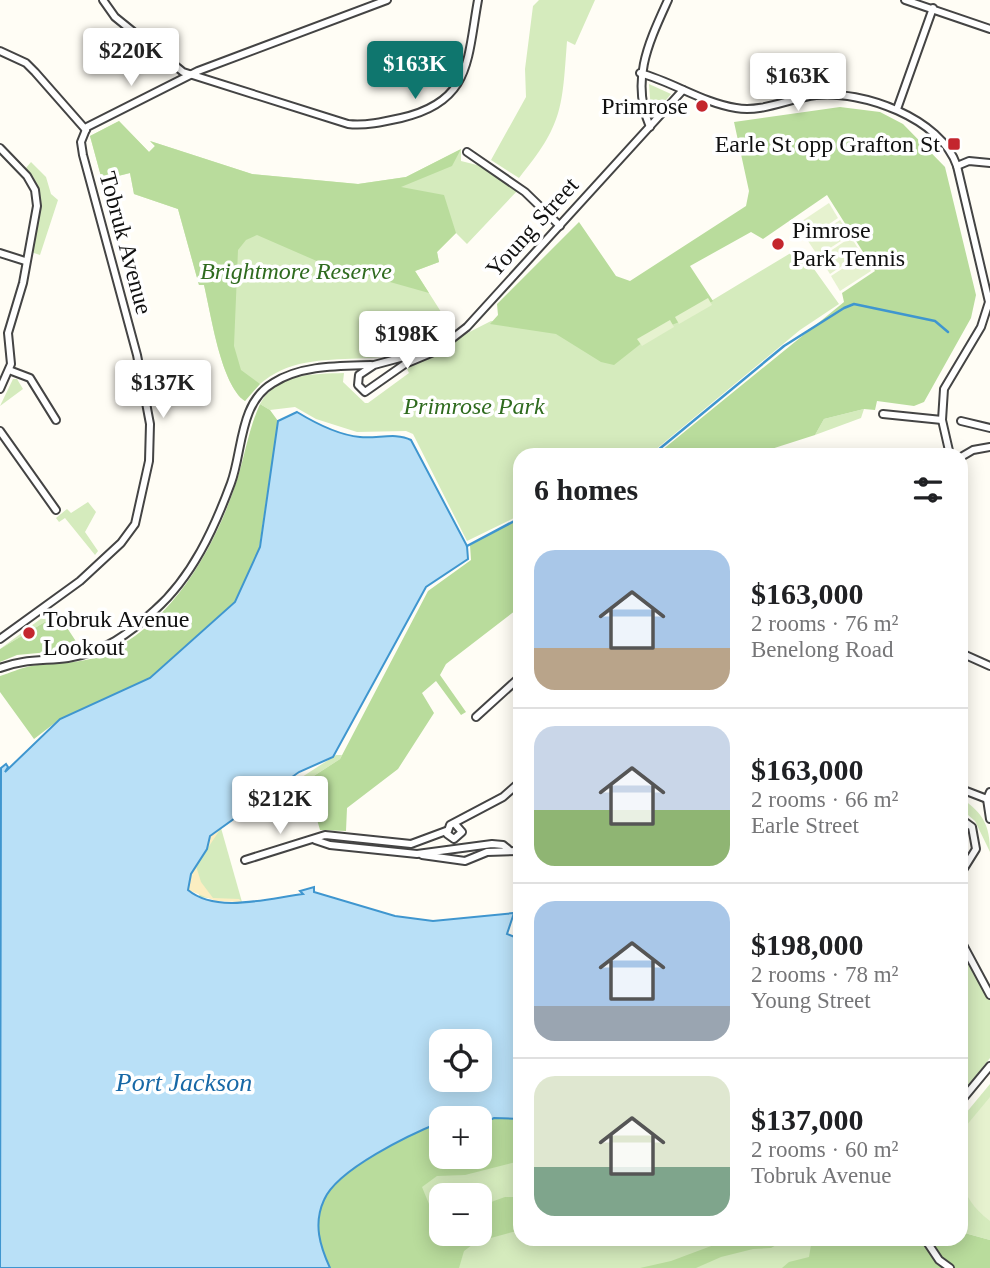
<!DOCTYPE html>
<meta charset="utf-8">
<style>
:root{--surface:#fff;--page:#f2f2f2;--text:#202124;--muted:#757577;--line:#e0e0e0;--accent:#0f766e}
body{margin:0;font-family:Georgia,serif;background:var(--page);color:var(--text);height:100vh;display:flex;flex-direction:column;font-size:26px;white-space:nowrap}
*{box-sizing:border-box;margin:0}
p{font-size:23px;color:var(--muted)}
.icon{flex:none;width:38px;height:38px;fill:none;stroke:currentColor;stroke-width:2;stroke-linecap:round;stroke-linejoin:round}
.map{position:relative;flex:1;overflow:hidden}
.side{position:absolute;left:513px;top:448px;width:455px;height:798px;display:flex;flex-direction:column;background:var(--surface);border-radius:21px;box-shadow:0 4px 18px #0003}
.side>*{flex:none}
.controls{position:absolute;left:429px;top:1029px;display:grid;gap:14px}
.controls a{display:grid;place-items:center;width:63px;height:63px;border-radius:14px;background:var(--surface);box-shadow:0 4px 18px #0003;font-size:35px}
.price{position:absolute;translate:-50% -60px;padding:0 16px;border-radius:7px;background:#fff;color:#222;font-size:23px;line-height:46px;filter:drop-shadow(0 2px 4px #0008)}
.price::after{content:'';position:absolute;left:50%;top:42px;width:21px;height:16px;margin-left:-10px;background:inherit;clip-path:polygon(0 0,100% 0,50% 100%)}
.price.selected{background:var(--accent);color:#fff}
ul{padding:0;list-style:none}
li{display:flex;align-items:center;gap:21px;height:175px;padding:0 21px}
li+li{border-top:2px solid var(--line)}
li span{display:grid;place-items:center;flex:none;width:196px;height:140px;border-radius:21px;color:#555}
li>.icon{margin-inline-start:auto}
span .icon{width:84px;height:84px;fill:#fffc;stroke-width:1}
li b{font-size:30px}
h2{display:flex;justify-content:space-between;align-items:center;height:84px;padding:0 21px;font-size:30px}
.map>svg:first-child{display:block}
</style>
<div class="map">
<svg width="990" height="1268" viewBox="0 0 990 1268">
<rect width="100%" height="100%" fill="#fffdf5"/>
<!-- green -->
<g fill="#d5ebbd" fill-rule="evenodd">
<path d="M539 0H595L575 45 567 41C562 109 563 124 519 178L491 160 526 97 525 69 533 6Z"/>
<path d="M649 84 671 94 655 113 651 111Z"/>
<path d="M119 121 149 152 155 146 150 141 252 174 358 184 406 177 461 149V161L481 166 518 190 467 244 456 233 437 252 439 262 415 271 450 326C391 389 298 326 245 401 221 385 211 314 204 285H199L178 209 134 194 130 173 102 180 90 136Z"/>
<path d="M31 162 46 177 51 194 58 200 40 255 31 252C37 221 51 193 26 168Z"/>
<path d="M799 248 839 304 800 330 649 455H520V515L467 541 413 434 406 431 357 432 316 419 295 407 270 410 260 404C277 373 313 374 344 373L343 382 365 403H368L409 373 405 365 491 321 556 331 625 353Z"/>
<path d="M13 379H17L23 389 0 406Z"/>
<path d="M864 409 861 418 815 435 824 419Z"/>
<path d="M88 502 96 512 85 532 98 551 95 555 65 518 59 522 56 518 67 509 71 513Z"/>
<path d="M54 609 58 614 0 649Z"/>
<path d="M336 755H342L340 759 306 781 302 777Z"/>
<path d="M961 798C983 813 990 825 990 852L975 821 961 809Z"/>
<path d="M221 828 242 902 200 897 191 874 210 836Z"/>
<path d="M961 948 990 999V1058L962 1093Z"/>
<path d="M990 1084V1240L961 1232V1119Z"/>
<path d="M520 1119V1239H903L914 1268H330L441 1122V1157H480V1125ZM441 1195H480V1234H441Z"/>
</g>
<!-- forest -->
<g fill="#b9dc9c">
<path d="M840 107 880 112 903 124 945 167 976 295 971 318 924 402 914 406 877 401 875 410 864 409 824 419 815 435 753 455H656L844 302 842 293 875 271 827 195 763 239 751 232 690 266 713 301 684 320 657 331 614 365 601 362 556 334 490 324 498 315 497 304 579 222 616 276 630 281 746 206 749 191 734 122Z"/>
<path d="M119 121 149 152 155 146 150 141 252 174 358 184 406 177 461 149 452 166 401 187 444 195 456 233 437 252 439 262 415 271 429 293 319 262 257 235 246 240 238 250 234 346 241 370 260 384 245 401C221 385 211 314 204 285H199L178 209 134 194 130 173 102 180 90 136Z"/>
<path d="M260 404 270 410 278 421 259 549 235 602 150 678 60 719 34 739 0 692V676C10 673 20 668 31 666 57 661 76 666 104 654 173 623 215 548 237 480 245 455 249 428 260 404Z"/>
<path d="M520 518V607L446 664 440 675 466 712 461 715 436 681 422 693 434 713 398 769 347 808 346 831 320 830 306 781 340 759 428 591 471 560 470 545Z"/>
<path d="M58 614 81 649 17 655 0 662V649Z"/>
<path d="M494 1118 520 1119V1161L465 1175 437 1176 422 1187 429 1204 441 1213V1234H480V1206L505 1197H520V1230L476 1242 464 1251 459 1268H330C320 1246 313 1224 324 1200 337 1169 411 1134 441 1122V1157H480V1125Z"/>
<path d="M961 1232 990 1240V1268H782L789 1262 809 1257 812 1239H961Z"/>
<path d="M730 1239H787L771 1248 753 1249 721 1257 696 1268H640L671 1261Z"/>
</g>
<!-- sand -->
<path fill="#fbeec1" d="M221 828 196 866 201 882 213 898 239 899 242 902 216 901 188 890 191 874 207 849 210 836Z"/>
<!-- pitch -->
<g fill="#e6f2cf">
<path d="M829 203 838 218 807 239 796 225Z"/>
<path d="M840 220 850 235 818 256 808 241Z"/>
<path d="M851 237 861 253 830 274 820 258Z"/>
<path d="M862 256 871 271 840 291 831 276Z"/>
<path d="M708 298 712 305 679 324 675 317Z"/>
<path d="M670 320 674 327 642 346 637 339Z"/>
<path d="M990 1097V1221C955 1194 961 1172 961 1132Z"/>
</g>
<!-- water -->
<path fill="#b9e0f7" stroke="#3f96cf" stroke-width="2" fill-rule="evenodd" d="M297 412C315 423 338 435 360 437 377 439 396 432 411 440L467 546 468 559 426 587 333 757 299 772 210 836 207 849 191 874 188 890C217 914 269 898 303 894L300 891 314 887V892L395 916 433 921 514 913 507 934 520 939V1119L494 1118 480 1125V1118H441V1122C411 1134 337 1169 324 1200 313 1224 320 1246 330 1268H0L1 768 6 764 8 767 5 772 60 719 150 678 235 602 260 547 278 421ZM441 1041H480V1080H441Z"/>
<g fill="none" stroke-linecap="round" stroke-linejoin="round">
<!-- stream -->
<g stroke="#3f96cf" stroke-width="2.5">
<path d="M652 455 784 346 844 308 854 304 935 321 948 332"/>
<path d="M467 546 520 518"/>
</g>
<!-- minor casing -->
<g stroke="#444" stroke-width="10">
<g id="minor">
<path d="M103 0 115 17 183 72 348 124C365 126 383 122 401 118 471 102 467 61 478 0"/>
<path d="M905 0 990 29"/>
<path d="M0 51 26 63 35 72 86 130"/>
<path d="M640 73C673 82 703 103 736 108 762 113 790 98 816 95 862 90 941 118 957 166L989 302 981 327 944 389 942 420 950 455"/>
<path d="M897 109 933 8"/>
<path d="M650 127C630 80 649 42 668 0"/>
<path d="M0 148 27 176 35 190 37 206 23 283 8 333 11 364 0 389"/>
<path d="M467 152 525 192 560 226"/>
<path d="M957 166 969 161 990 163"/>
<path d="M0 253 25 261"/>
<path d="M437 348 374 365 359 375 358 385 365 392 405 364 436 351 467 327 683 90"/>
<path d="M9 370 30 378 56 420"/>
<path d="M883 414 942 420"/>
<path d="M961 421 990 428"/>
<path d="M0 431 56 510"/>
<path d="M961 457 973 450 990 447"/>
<path d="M0 639 80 581 121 543 135 524 149 461 150 424 137 355 83 155 81 142 87 127 198 71 387 0"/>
<path d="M961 653 990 666"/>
<path d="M0 668C22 659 44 661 68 658 103 653 130 633 155 610 192 577 214 529 231 483 243 450 239 403 273 383 301 365 339 366 371 365"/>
<path d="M476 717 520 677"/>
<path d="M961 789 987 799"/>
<path d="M990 792 987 799 990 819"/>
<path d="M961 819 972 827 976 849 961 873"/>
<path d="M455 824 462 832 454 839 447 834 450 825 503 797 520 782"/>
<path d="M315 840 330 845 417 854 492 844 503 845 508 849"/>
<path d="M422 855 465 861 487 852 520 851"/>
<path d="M245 860 325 835 411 844 446 831"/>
<path d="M961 941 990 995"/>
<path d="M961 1101 990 1066"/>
<path d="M925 1239 939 1260 950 1268"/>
</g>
</g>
<!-- minor -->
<use href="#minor" stroke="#fff" stroke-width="6"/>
</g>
<!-- markers -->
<g fill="#c4262e" stroke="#fff" stroke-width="2.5">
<circle cx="702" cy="106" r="7"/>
<rect x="947" y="137" width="14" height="14" rx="3.5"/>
<circle cx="778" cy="244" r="7"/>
<circle cx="29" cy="633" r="7"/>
</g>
<g text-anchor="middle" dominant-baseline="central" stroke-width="7" stroke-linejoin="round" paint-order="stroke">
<!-- poi labels -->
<g font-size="24" fill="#111" stroke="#fff" text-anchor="end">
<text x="688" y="106">Primrose</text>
<text x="940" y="144">Earle St opp Grafton St</text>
<text x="792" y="230" text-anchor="start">Pimrose<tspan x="792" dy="28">Park Tennis</tspan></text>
<text x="43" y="619" text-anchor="start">Tobruk Avenue<tspan x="43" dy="28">Lookout</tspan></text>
</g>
<!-- street labels -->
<g font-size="24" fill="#111" stroke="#fff">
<text transform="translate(532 227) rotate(-48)">Young Street</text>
<text transform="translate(126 243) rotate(75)">Tobruk Avenue</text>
</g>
<!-- park labels -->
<g font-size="24" font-style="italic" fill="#2f6b1f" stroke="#fff">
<text x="296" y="271">Brightmore Reserve</text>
<text x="474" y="406">Primrose Park</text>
</g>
<!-- water labels -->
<g font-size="26" font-style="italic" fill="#1768a6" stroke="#fff">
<text x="184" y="1082">Port Jackson</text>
</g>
</g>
</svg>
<div class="controls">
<a><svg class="icon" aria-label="locate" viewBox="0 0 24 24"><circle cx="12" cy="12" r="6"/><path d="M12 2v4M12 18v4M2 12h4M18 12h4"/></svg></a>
<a>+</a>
<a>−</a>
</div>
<b class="price" style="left:131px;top:88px">$220K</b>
<b class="price selected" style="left:415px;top:101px">$163K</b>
<b class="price" style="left:798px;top:113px">$163K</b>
<b class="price" style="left:407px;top:371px">$198K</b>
<b class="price" style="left:163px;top:420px">$137K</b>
<b class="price" style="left:280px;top:836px">$212K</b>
<section class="side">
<h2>6 homes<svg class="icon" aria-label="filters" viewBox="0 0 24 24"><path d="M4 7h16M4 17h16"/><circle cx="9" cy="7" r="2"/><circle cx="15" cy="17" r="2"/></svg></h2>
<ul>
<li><span style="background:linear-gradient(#a9c7e8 70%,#b9a48a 0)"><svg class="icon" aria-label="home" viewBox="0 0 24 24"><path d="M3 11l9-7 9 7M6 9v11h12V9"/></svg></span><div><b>$163,000</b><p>2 rooms · 76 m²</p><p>Benelong Road</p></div></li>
<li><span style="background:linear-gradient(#c9d6e8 60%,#8fb573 0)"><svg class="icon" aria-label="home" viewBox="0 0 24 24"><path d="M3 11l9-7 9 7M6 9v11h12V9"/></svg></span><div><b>$163,000</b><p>2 rooms · 66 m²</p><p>Earle Street</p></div></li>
<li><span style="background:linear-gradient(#a9c7e8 75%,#9aa5b1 0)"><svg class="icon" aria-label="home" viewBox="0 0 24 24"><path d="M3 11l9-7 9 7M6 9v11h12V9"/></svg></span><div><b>$198,000</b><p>2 rooms · 78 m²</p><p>Young Street</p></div></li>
<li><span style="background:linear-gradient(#dfe7d0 65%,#7fa58c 0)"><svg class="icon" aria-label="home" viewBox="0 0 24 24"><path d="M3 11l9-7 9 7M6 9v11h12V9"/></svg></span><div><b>$137,000</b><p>2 rooms · 60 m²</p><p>Tobruk Avenue</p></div></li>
</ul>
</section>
</div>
